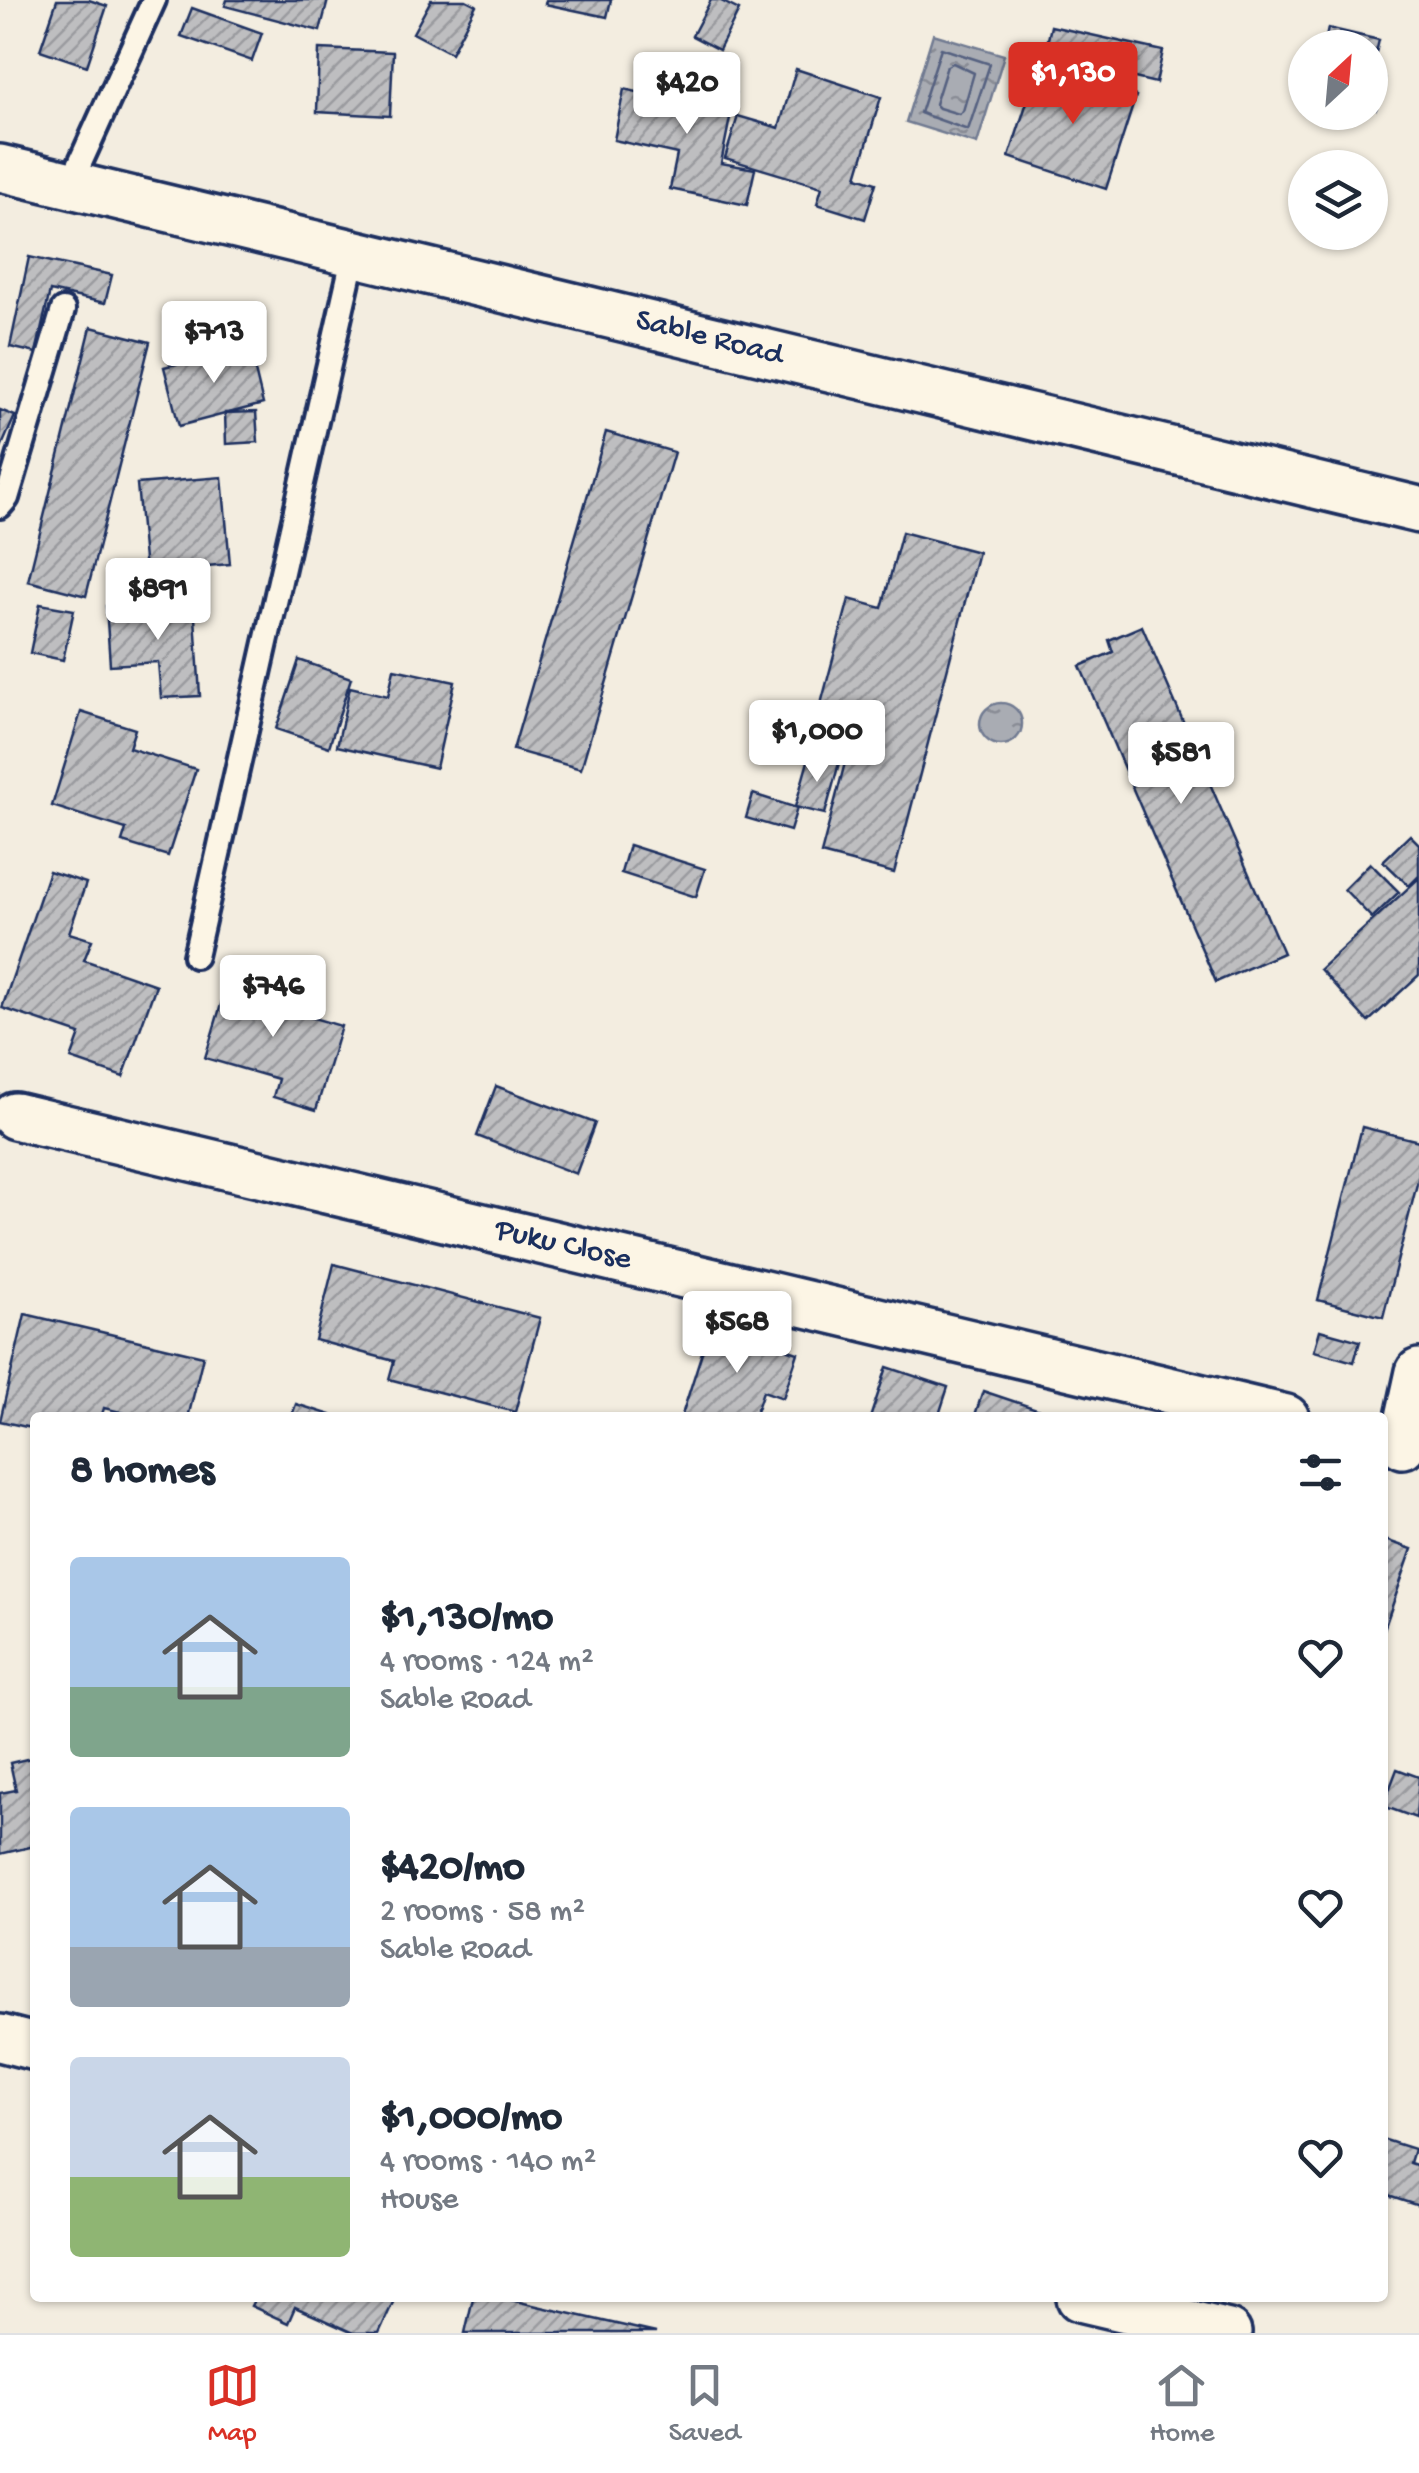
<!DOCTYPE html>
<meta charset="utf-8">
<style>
:root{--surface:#fff;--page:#f2f2f3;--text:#1f2937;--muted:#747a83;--line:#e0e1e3;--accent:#d93025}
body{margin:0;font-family:"Gochi Hand",sans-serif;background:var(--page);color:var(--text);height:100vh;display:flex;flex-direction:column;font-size:38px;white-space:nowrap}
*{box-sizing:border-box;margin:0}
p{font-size:32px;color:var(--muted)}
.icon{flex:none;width:55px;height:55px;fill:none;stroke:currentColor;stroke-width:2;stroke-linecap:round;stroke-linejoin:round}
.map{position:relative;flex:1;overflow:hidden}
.side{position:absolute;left:30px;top:1412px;width:1358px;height:890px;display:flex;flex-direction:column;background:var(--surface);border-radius:10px;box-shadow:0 2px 8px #0004}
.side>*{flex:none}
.needle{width:65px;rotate:26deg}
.fabs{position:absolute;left:1288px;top:30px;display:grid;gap:20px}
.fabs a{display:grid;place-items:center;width:100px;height:100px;border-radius:50%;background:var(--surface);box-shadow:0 2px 8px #0004;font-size:50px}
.price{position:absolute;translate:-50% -85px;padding:0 22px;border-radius:10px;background:#fff;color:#222;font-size:32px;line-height:65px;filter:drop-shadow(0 2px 5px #0008)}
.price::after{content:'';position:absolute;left:50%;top:60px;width:30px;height:22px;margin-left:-15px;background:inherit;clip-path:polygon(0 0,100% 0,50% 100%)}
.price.on{background:var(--accent);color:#fff}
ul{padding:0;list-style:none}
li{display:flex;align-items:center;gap:30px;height:250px;padding:0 40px}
li span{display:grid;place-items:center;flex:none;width:280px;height:200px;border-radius:10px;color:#555}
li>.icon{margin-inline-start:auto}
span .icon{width:120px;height:120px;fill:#fffc;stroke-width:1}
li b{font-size:42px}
h2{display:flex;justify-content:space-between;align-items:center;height:120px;padding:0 40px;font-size:42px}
.menu{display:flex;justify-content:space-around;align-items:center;height:140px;border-top:2px solid var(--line);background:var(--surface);font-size:28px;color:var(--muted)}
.menu a{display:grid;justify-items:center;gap:5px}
.menu .on{color:var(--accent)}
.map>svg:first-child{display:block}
</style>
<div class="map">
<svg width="1419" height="2333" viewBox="0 0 1419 2333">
<defs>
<pattern id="water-ripples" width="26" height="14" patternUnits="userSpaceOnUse" patternTransform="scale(2.5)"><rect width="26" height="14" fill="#a9acb3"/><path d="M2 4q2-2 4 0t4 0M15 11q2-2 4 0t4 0" fill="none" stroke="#898c95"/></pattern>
<pattern id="building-hatch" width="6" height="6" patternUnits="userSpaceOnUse" patternTransform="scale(2.5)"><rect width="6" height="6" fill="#bebec0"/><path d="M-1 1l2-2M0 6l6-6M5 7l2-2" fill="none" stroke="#9a9b9f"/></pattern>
</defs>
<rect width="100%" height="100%" fill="#f3ede0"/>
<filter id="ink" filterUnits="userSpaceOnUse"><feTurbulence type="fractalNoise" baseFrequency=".01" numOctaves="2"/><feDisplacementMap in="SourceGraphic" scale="20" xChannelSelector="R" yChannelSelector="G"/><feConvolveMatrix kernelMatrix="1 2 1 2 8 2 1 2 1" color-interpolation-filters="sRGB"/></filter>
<g filter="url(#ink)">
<!-- water -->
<g fill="url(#water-ripples)" stroke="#707a91" stroke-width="2.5">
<path d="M933 34 1004 55 977 144 906 122Z"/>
<circle cx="1001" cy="724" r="21"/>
</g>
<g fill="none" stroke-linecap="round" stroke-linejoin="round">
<!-- shore -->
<g stroke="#546180" stroke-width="2.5">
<path d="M941 48 990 64 968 130 920 113Z"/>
<path d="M953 63 974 73 963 111 959 114 939 108 935 104 947 66Z"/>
</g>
</g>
<!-- building -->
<g fill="url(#building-hatch)" stroke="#1b2f5e" stroke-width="2.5">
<path d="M57 0H89L107 6 87 66 40 50Z"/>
<path d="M227 0H328L320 31 225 6Z"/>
<path d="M431 0H466L476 5 451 53 413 33Z"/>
<path d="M546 0H611L607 17 545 4Z"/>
<path d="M711 0H719L739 10 719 50 692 36Z"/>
<path d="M192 8 262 33 252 61 181 36Z"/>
<path d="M1051 26 1163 51 1156 83 1044 57Z"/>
<path d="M1328 28 1379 40 1372 70 1370 48H1324Z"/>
<path d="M319 49 393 52 390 116 317 112Z"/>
<path d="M1039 65 1136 96 1106 189 1009 157Z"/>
<path d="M796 69 881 97 857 177 876 183 865 219 817 204 822 187 725 158 738 116 779 128Z"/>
<path d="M1370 74 1385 78 1376 109 1370 107Z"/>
<path d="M663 78 735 93 721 163 755 169 747 205 670 189 677 154 614 140 624 89 659 97Z"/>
<path d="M29 257 112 275 105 303 50 291 36 353 10 347Z"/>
<path d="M91 327 150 342 86 596 28 581Z"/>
<path d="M249 346 263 404 179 426 164 367Z"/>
<path d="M0 410 15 416 0 450Z"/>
<path d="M256 412 258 442 226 444 225 413Z"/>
<path d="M606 432 674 452 581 769 513 750Z"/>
<path d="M222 477 230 564 145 571 137 484Z"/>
<path d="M902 532 978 552 894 873 821 854 846 759 809 749 849 599 882 608Z"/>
<path d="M194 601 200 696 161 698 158 662 110 665 106 606Z"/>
<path d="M40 604 74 610 63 660 30 653Z"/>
<path d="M1142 626 1283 953 1216 982 1080 666 1113 652 1109 640Z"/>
<path d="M299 660 351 678 329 747 276 729Z"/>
<path d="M394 669 455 682 436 768 337 746 350 687 388 696Z"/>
<path d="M81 712 135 729 129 748 196 769 168 856 122 842 126 829 52 806Z"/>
<path d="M810 754 839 763 825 814 795 807Z"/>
<path d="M753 794 797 808 790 831 746 818Z"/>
<path d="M1410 835 1419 844V876L1409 886 1383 861Z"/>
<path d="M629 845 705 869 696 897 621 873Z"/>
<path d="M1370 863 1399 892 1372 918 1344 889Z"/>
<path d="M49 871 86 883 69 933 92 940 84 960 156 985 123 1077 71 1059 80 1034 2 1008Z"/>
<path d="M1419 878V975L1368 1022 1320 969Z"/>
<path d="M231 971 285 987 279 1008 341 1026 316 1110 273 1097 278 1079 205 1058Z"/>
<path d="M496 1086 595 1123 576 1174 477 1136Z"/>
<path d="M1362 1127 1419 1141V1176L1383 1317 1318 1300Z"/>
<path d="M334 1264 540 1318 515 1412 389 1379 394 1361 315 1340Z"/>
<path d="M25 1314 203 1356 188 1418H145L104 1408 101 1418H35V1429L0 1421Z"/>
<path d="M711 1324 798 1353 783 1398 763 1391 754 1418H681Z"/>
<path d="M1320 1330 1360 1341 1354 1362 1314 1351Z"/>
<path d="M887 1367 948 1387 938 1418H870Z"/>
<path d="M983 1391 1049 1413 1048 1418H974Z"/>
<path d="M296 1404 331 1415 330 1418H291Z"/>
<path d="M1382 1539 1412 1549 1382 1635Z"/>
<path d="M35 1757V1846L0 1854V1793L16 1790 10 1763Z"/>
<path d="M1397 1769 1419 1777 1416 1818 1383 1806Z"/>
<path d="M1382 2139 1414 2149 1410 2163 1419 2166V2205L1382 2193Z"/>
<path d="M255 2298H395L379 2333H353L295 2307 288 2323 251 2306Z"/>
<path d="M473 2298H502L656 2333H465Z"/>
</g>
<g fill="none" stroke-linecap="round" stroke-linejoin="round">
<!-- lane casing -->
<g stroke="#1b2f5e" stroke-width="30">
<g id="lane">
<path d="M70 185 154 0"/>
<path d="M0 506 7 498 63 310"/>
<path d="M195 956 354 254"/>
</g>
</g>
<!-- street casing -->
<g stroke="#1b2f5e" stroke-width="52">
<g id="street">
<path d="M0 168 1419 510"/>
<path d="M15 1116 1286 1418"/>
<path d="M1403 1445 1419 1372"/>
<path d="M0 2038 35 2047"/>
<path d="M1080 2298 1228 2333"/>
</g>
</g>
<!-- lane -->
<use href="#lane" stroke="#fcf5e5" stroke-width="22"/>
<!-- street -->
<use href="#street" stroke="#fcf5e5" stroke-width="45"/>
</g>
</g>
<g text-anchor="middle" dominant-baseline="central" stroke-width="8" stroke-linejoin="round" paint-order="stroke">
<!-- street labels -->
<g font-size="32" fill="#1b2f5e" stroke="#fcf5e5">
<text transform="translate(709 339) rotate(14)">Sable Road</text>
<text transform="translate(563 1246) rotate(13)">Puku Close</text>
</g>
</g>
</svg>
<div class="fabs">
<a><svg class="needle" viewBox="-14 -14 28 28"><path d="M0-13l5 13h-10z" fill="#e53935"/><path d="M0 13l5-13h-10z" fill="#747a83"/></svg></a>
<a><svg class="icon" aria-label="layers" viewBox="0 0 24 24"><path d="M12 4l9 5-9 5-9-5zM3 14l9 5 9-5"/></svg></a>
</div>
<b class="price on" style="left:1073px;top:127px">$1,130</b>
<b class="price" style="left:687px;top:137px">$420</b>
<b class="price" style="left:214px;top:386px">$713</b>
<b class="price" style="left:158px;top:643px">$891</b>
<b class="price" style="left:817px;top:785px">$1,000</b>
<b class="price" style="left:1181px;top:807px">$581</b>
<b class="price" style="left:273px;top:1040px">$746</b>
<b class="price" style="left:737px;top:1376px">$568</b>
<section class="side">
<h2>8 homes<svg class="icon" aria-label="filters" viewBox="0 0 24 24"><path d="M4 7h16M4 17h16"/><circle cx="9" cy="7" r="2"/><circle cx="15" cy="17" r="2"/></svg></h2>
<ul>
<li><span style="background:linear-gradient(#a9c7e8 65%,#7fa58c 0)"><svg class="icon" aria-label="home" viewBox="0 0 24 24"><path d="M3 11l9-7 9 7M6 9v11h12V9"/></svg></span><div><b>$1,130/mo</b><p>4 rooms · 124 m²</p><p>Sable Road</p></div><svg class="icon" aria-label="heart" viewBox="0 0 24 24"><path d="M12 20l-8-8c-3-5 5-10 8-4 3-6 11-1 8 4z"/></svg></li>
<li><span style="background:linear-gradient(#a9c7e8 70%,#9aa5b1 0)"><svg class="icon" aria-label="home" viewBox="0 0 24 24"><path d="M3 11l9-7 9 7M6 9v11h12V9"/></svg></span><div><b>$420/mo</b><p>2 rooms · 58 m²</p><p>Sable Road</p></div><svg class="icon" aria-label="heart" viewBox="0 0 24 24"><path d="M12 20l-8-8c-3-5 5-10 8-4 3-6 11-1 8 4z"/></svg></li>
<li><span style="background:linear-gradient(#c9d6e8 60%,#8fb573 0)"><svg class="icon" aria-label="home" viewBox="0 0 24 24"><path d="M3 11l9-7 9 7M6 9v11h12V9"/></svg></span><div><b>$1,000/mo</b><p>4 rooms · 140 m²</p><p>House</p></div><svg class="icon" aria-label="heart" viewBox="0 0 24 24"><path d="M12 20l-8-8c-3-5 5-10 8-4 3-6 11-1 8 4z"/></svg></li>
</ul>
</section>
</div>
<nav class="menu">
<a class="on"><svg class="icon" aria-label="map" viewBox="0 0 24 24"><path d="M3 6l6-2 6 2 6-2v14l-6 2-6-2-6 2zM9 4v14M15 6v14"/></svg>Map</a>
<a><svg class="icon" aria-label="saved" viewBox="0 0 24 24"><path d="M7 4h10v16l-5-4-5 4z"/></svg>Saved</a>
<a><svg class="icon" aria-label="home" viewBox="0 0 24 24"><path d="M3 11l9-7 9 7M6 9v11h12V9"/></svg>Home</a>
</nav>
